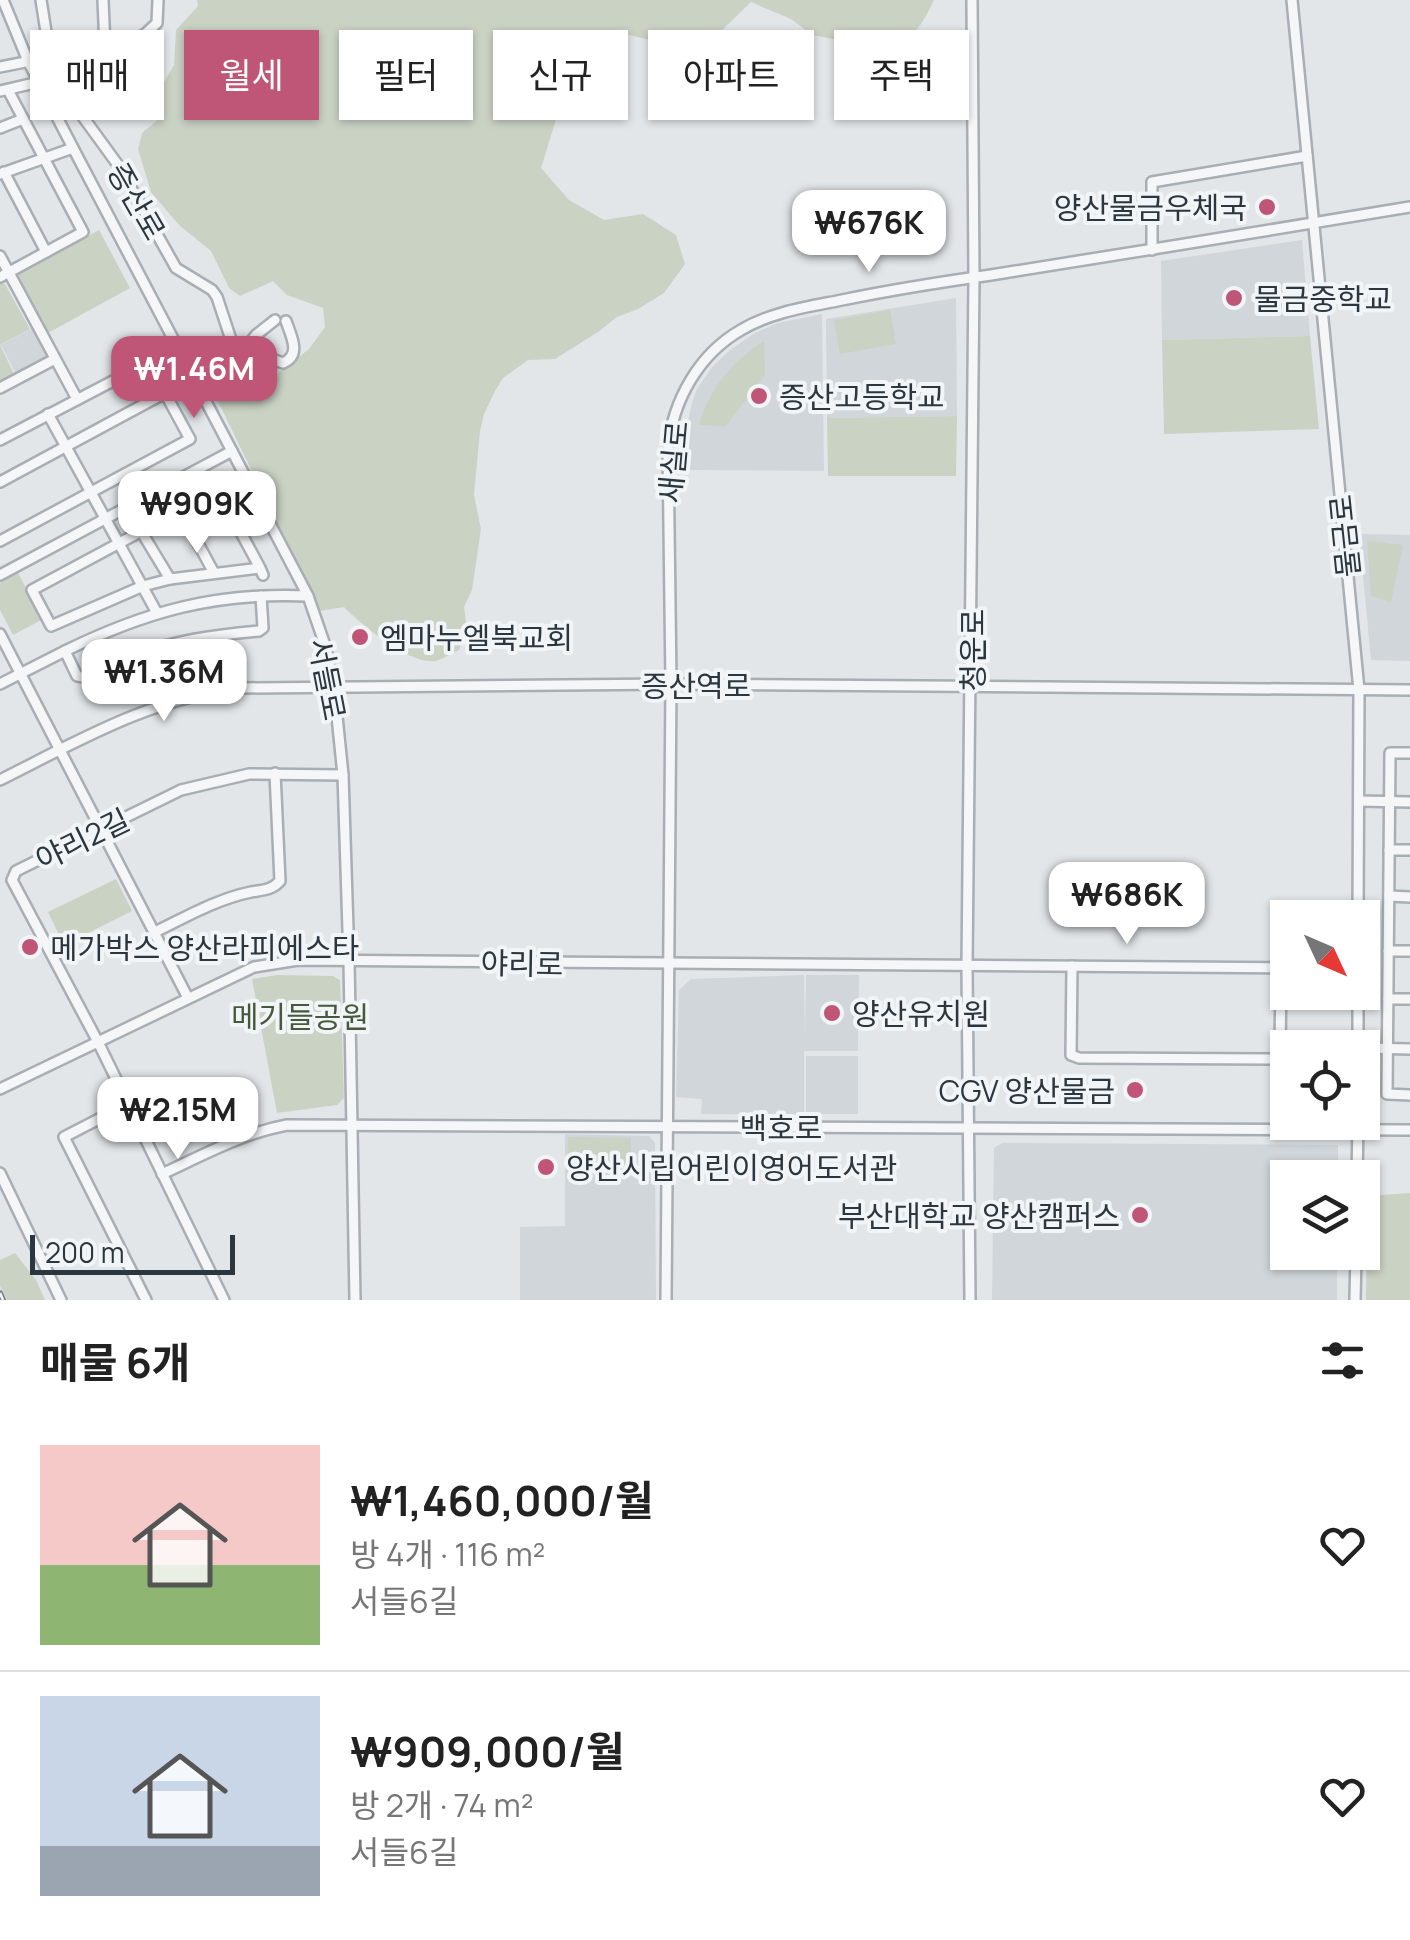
<!DOCTYPE html>
<html lang="ko">
<meta charset="utf-8">
<style>
:root{--surface:#fff;--page:#f2f2f2;--text:#222;--muted:#767676;--line:#e0e0e0;--accent:#bf5678}
body{margin:0;font-family:Manrope,"Noto Sans KR",sans-serif;background:var(--page);color:var(--text);height:100vh;display:flex;flex-direction:column;font-size:38px;white-space:nowrap}
*{box-sizing:border-box;margin:0}
p{font-size:32px;color:var(--muted)}
.icon{flex:none;width:55px;height:55px;fill:none;stroke:currentColor;stroke-width:2;stroke-linecap:round;stroke-linejoin:round}
.map{position:relative;height:1300px;overflow:hidden}
.details{display:flex;flex-direction:column;background:var(--surface);flex:1}
.details>*{flex:none}
.guide{position:absolute;left:30px;top:30px;width:1350px;height:90px;display:flex;gap:20px}
.needle{width:65px;rotate:134deg}
.tools{position:absolute;left:1270px;top:900px;display:grid;gap:20px}
.tools a{display:grid;place-items:center;width:110px;height:110px;border-radius:0px;background:var(--surface);box-shadow:0 2px 8px #0004;font-size:50px}
.scale{position:absolute;left:30px;bottom:25px;width:205px;box-sizing:border-box;padding-left:10px;border:5px solid #2c363f;border-top:0;font-size:28px;line-height:35px;white-space:nowrap;color:#2c363f;-webkit-text-stroke:8px #f2f5f7;paint-order:stroke}
.price{position:absolute;translate:-50% -85px;padding:0 22px;border-radius:20px;background:#fff;color:#222;font-size:32px;line-height:65px;filter:drop-shadow(0 2px 5px #0008)}
.price::after{content:'';position:absolute;left:50%;top:60px;width:30px;height:22px;margin-left:-15px;background:inherit;clip-path:polygon(0 0,100% 0,50% 100%)}
.price.on{background:var(--accent);color:#fff}
ul{padding:0;list-style:none}
li{display:flex;align-items:center;gap:30px;height:250px;padding:0 40px}
li+li{border-top:2px solid var(--line)}
li span{display:grid;place-items:center;flex:none;width:280px;height:200px;border-radius:0px;color:#555}
li>.icon{margin-inline-start:auto}
span .icon{width:120px;height:120px;fill:#fffc;stroke-width:1}
li b{font-size:42px}
h2{display:flex;justify-content:space-between;align-items:center;height:120px;padding:0 40px;font-size:42px}
.chip{padding:0 35px;border-radius:0px;background:var(--surface);box-shadow:0 2px 8px #0004;font-size:35px;line-height:90px}
.chip.on{background:var(--accent);color:#fff}
.map>svg:first-child{display:block}
</style>
<div class="map">
<svg width="1410" height="1300" viewBox="0 0 1410 1300">
<rect width="100%" height="100%" fill="#e2e6e9"/>
<!-- built -->
<g fill="#d1d6db">
<path d="M1302 240 1310 336 1162 340 1161 261Z"/>
<path d="M956 298 957 416 827 418 826 319Z"/>
<path d="M822 314 824 471 683 470 685 434 692 403 697 389 712 367 730 350 755 333 778 323Z"/>
<path d="M33 328 49 358 17 376 1 345Z"/>
<path d="M1359 534 1410 535V661L1371 660Z"/>
<path d="M804 975 805 1035 806 975H859L858 1051H804V1115L701 1114 702 1099 676 1097 679 990 691 979Z"/>
<rect x="806" y="1056" width="52" height="58"/>
<path d="M565 1134 649 1136 655 1143 656 1300H520V1227L565 1226Z"/>
<path d="M1002 1143 1338 1145V1177L1288 1178V1252L1337 1253V1300H992L994 1148Z"/>
</g>
<!-- green -->
<g fill="#cad2c4">
<path d="M197 0H934C927 14 919 34 902 39 885 45 880 40 861 51L839 40 812 35 791 19 751 2 710 42 683 64 659 42 620 33 594 46 564 94 541 168 569 200 604 220 643 214 676 235 685 264 664 293 638 309 617 317 598 332 555 359 528 360 503 378 495 391 484 414 480 431 474 495 481 529 472 590 464 607 467 628 459 650C452 653 443 659 436 661 409 665 362 625 344 607L320 611 213 391 237 377 244 363H263L274 377 275 392 278 373 309 349 325 327 323 308 287 295 273 281 240 296 229 288 211 251 179 225 151 192 138 149 142 133 160 118V89L174 65 176 30 198 6Z"/>
<path d="M99 230 130 288 48 333 17 275Z"/>
<path d="M0 283 5 284 30 329 0 345 15 376 0 385Z"/>
<path d="M890 310 896 344 840 354 834 320Z"/>
<path d="M1310 336 1319 429 1164 434 1162 340Z"/>
<path d="M764 341 765 375 726 426 699 425C710 388 731 362 764 341Z"/>
<path d="M957 416 956 476H828L827 418Z"/>
<path d="M1367 541 1403 545 1391 602 1371 596Z"/>
<path d="M18 573 43 619 13 635 0 610V583Z"/>
<path d="M116 879 132 911 64 945 48 912Z"/>
<path d="M277 975 333 976 340 980 344 1098 337 1105 277 1113 252 979Z"/>
<path d="M568 1137 631 1138V1175L567 1174Z"/>
<path d="M1410 1193V1300H1366L1367 1196Z"/>
<path d="M15 1253 36 1280 45 1300H7L0 1286V1260Z"/>
</g>
<g fill="none" stroke-linecap="round" stroke-linejoin="round">
<!-- minor casing -->
<g stroke="#a8aeb3" stroke-width="14">
<g id="minor">
<path d="M3 0 28 61 73 148 308 596 326 648 334 687 343 775 349 961 355 1300"/>
<path d="M103 0 105 47"/>
<path d="M1292 0 1359 690 1358 918"/>
<path d="M50 57 101 51 113 41 131 40 144 35 157 23 158 0"/>
<path d="M0 67 50 57 41 0"/>
<path d="M0 91 39 82"/>
<path d="M50 99 78 110 118 165 176 268 212 290 217 297 239 364 234 377 202 395"/>
<path d="M0 128 23 119"/>
<path d="M4 172 46 252"/>
<path d="M0 174 73 148"/>
<path d="M1152 250V182L1307 156"/>
<path d="M0 256 77 399"/>
<path d="M0 277 83 232 8 90"/>
<path d="M238 358 256 335 275 320"/>
<path d="M238 361H251L264 356 283 363C302 355 291 336 286 321"/>
<path d="M0 388 55 359"/>
<path d="M48 414 157 613"/>
<path d="M0 440 176 348"/>
<path d="M0 482 165 393 190 439 0 541"/>
<path d="M180 510 214 573"/>
<path d="M141 531 170 579"/>
<path d="M260 568 170 579 143 586 51 626 32 590 218 490 260 568 263 575"/>
<path d="M0 575 232 451"/>
<path d="M0 634 188 998"/>
<path d="M65 651C147 611 216 592 308 596"/>
<path d="M0 684 65 651 77 676C95 681 118 664 135 656 175 640 216 635 259 631L263 628 261 596"/>
<path d="M1410 753H1390L1387 1094 1410 1095"/>
<path d="M0 780C78 741 153 697 241 688L671 684 1410 690"/>
<path d="M1359 801 1410 802"/>
<path d="M1389 850H1410"/>
<path d="M1389 896 1410 897"/>
<path d="M155 932C186 917 217 899 251 892 263 890 272 890 280 881L275 773"/>
<path d="M1388 951H1410"/>
<path d="M1072 966 1071 1055 1079 1058 1274 1059 1280 1055 1281 968"/>
<path d="M1388 999H1410"/>
<path d="M1358 1048V992"/>
<path d="M1362 1048 1410 1049"/>
<path d="M0 1089 254 967 298 960 1288 968"/>
<path d="M128 1104 64 1137 146 1300"/>
<path d="M0 1173 61 1300"/>
<path d="M162 1174C203 1155 243 1133 287 1125L1410 1130"/>
<path d="M1357 1178 1358 1122"/>
<path d="M224 1300 98 1042 12 880 16 871 181 790 249 774 343 775"/>
<path d="M666 1300 671 684 668 448C673 400 699 354 741 330 771 312 807 307 842 300 891 290 941 282 991 275 1131 253 1270 230 1410 207"/>
<path d="M970 1300 967 966 974 277 972 0"/>
<path d="M1355 1300 1356 1252"/>
</g>
</g>
<!-- minor -->
<use href="#minor" stroke="#f5f6f8" stroke-width="9"/>
<!-- rail casing -->
<g stroke="#7e8891" stroke-width="6">
<path id="rail" d="M0 1293 3 1300"/>
</g>
<!-- rail -->
<use href="#rail" stroke="#f2f5f7" stroke-width="2.5" stroke-dasharray="8" stroke-linecap="butt"/>
</g>
<!-- markers -->
<g fill="#bf5678" stroke="#f2f5f7" stroke-width="4">
<circle cx="1267" cy="207" r="10"/>
<circle cx="1234" cy="298" r="10"/>
<circle cx="759" cy="396" r="10"/>
<circle cx="360" cy="637" r="10"/>
<circle cx="30" cy="947" r="10"/>
<circle cx="832" cy="1013" r="10"/>
<circle cx="1135" cy="1090" r="10"/>
<circle cx="546" cy="1167" r="10"/>
<circle cx="1140" cy="1215" r="10"/>
</g>
<g text-anchor="middle" dominant-baseline="central" stroke-width="8" stroke-linejoin="round" paint-order="stroke">
<!-- street labels -->
<g font-size="30" fill="#2c363f" stroke="#f2f5f7">
<text transform="translate(137 201) rotate(60)">증산로</text>
<text transform="translate(673 462) rotate(-85)">새실로</text>
<text transform="translate(1344 536) rotate(-96)">물금로</text>
<text transform="translate(972 650) rotate(-90)">청운로</text>
<text transform="translate(328 679) rotate(79)">서들로</text>
<text x="696" y="685">증산역로</text>
<text transform="translate(82 839) rotate(-26)">야리2길</text>
<text transform="translate(522 963) rotate(1)">야리로</text>
<text x="781" y="1127">백호로</text>
</g>
<!-- poi labels -->
<g font-size="30" fill="#2c363f" stroke="#f2f5f7" text-anchor="start">
<text x="1247" y="207" text-anchor="end">양산물금우체국</text>
<text x="1254" y="298">물금중학교</text>
<text x="779" y="396">증산고등학교</text>
<text x="380" y="637">엠마누엘북교회</text>
<text x="50" y="947">메가박스 양산라피에스타</text>
<text x="852" y="1013">양산유치원</text>
<text x="1115" y="1090" text-anchor="end">CGV 양산물금</text>
<text x="566" y="1167">양산시립어린이영어도서관</text>
<text x="1120" y="1215" text-anchor="end">부산대학교 양산캠퍼스</text>
</g>
<!-- park labels -->
<g font-size="30" fill="#46593b" stroke="#f2f5f7">
<text x="300" y="1016">메기들공원</text>
</g>
</g>
</svg>
<div class="tools">
<a><svg class="needle" viewBox="-14 -14 28 28"><path d="M0-13l5 13h-10z" fill="#e53935"/><path d="M0 13l5-13h-10z" fill="#767676"/></svg></a>
<a><svg class="icon" aria-label="locate" viewBox="0 0 24 24"><circle cx="12" cy="12" r="6"/><path d="M12 2v4M12 18v4M2 12h4M18 12h4"/></svg></a>
<a><svg class="icon" aria-label="layers" viewBox="0 0 24 24"><path d="M12 4l9 5-9 5-9-5zM3 14l9 5 9-5"/></svg></a>
</div>
<div class="scale">200 m</div>
<b class="price" style="left:869px;top:275px">₩676K</b>
<b class="price on" style="left:194px;top:421px">₩1.46M</b>
<b class="price" style="left:197px;top:556px">₩909K</b>
<b class="price" style="left:164px;top:724px">₩1.36M</b>
<b class="price" style="left:1127px;top:947px">₩686K</b>
<b class="price" style="left:178px;top:1162px">₩2.15M</b>
<div class="guide">
<a class="chip">매매</a>
<a class="chip on">월세</a>
<a class="chip">필터</a>
<a class="chip">신규</a>
<a class="chip">아파트</a>
<a class="chip">주택</a>
</div>
</div>
<section class="details">
<h2>매물 6개<svg class="icon" aria-label="filters" viewBox="0 0 24 24"><path d="M4 7h16M4 17h16"/><circle cx="9" cy="7" r="2"/><circle cx="15" cy="17" r="2"/></svg></h2>
<ul>
<li><span style="background:linear-gradient(#f6c9c9 60%,#8fb573 0)"><svg class="icon" aria-label="home" viewBox="0 0 24 24"><path d="M3 11l9-7 9 7M6 9v11h12V9"/></svg></span><div><b>₩1,460,000/월</b><p>방 4개 · 116 m²</p><p>서들6길</p></div><svg class="icon" aria-label="heart" viewBox="0 0 24 24"><path d="M12 20l-8-8c-3-5 5-10 8-4 3-6 11-1 8 4z"/></svg></li>
<li><span style="background:linear-gradient(#c9d6e8 75%,#9aa5b1 0)"><svg class="icon" aria-label="home" viewBox="0 0 24 24"><path d="M3 11l9-7 9 7M6 9v11h12V9"/></svg></span><div><b>₩909,000/월</b><p>방 2개 · 74 m²</p><p>서들6길</p></div><svg class="icon" aria-label="heart" viewBox="0 0 24 24"><path d="M12 20l-8-8c-3-5 5-10 8-4 3-6 11-1 8 4z"/></svg></li>
</ul>
</section>
